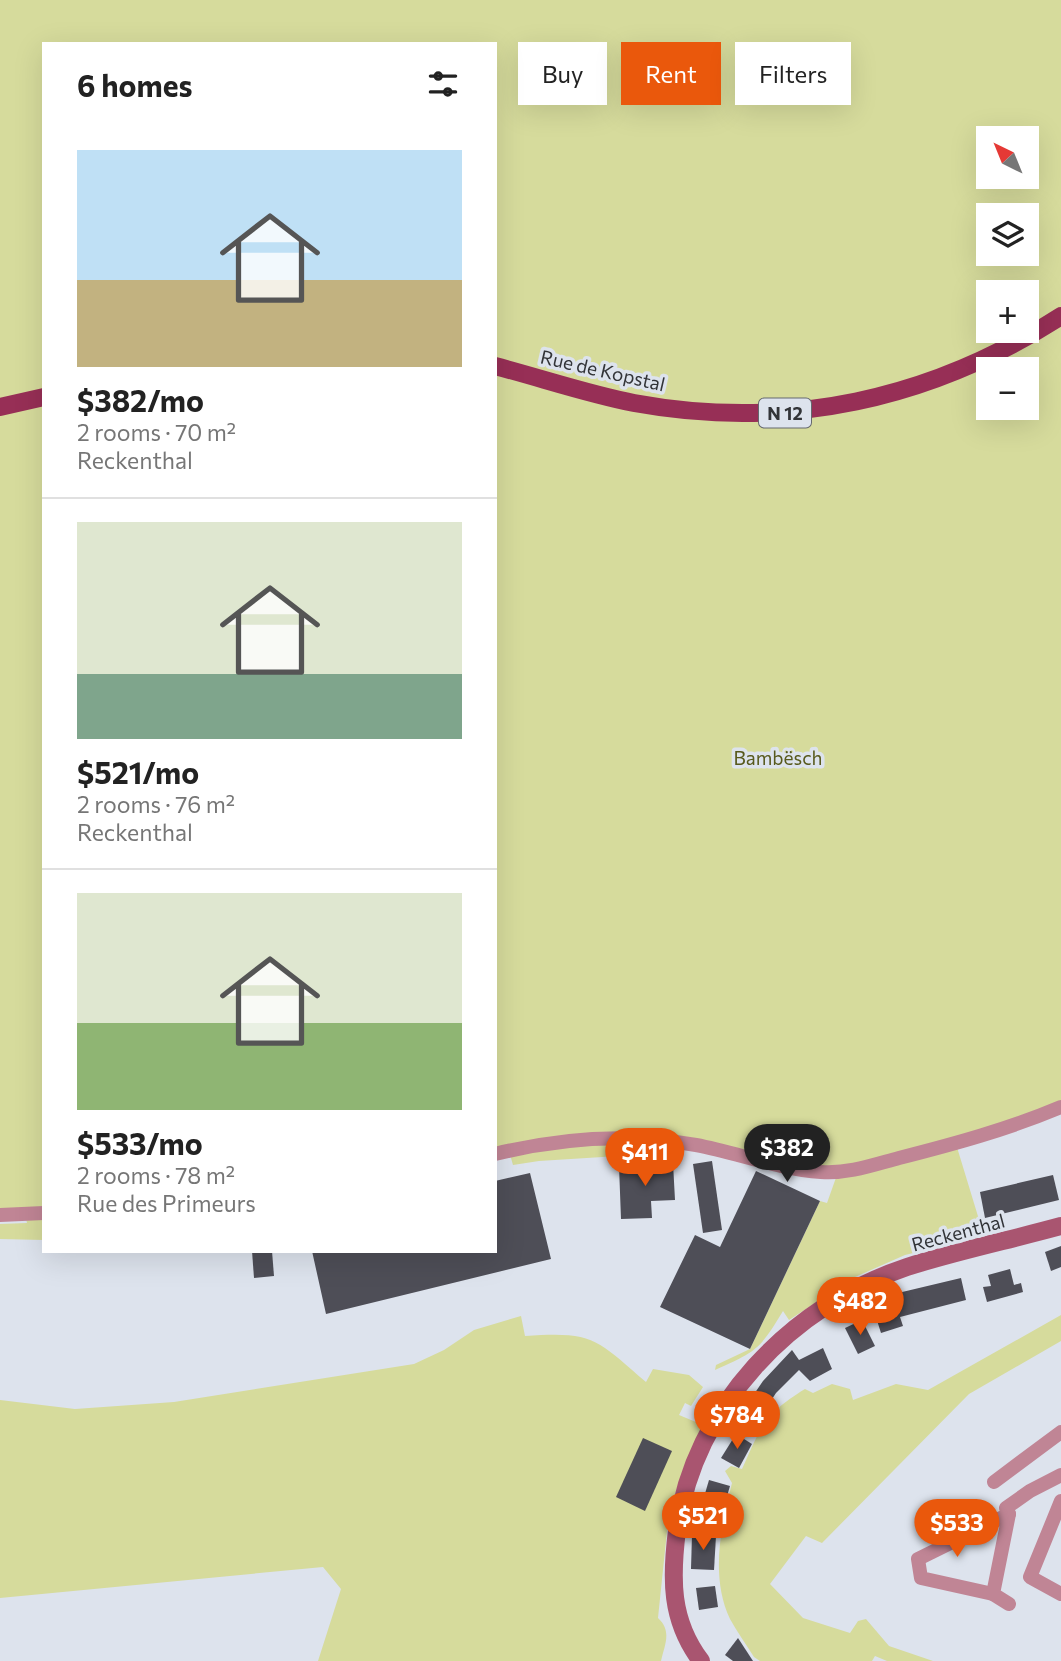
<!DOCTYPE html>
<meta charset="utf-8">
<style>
:root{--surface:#fff;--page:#f2f2f2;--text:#222;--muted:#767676;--line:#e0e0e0;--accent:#ea580c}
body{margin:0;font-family:Commissioner,sans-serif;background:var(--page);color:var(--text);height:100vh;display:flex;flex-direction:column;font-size:26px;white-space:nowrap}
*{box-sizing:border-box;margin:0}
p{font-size:23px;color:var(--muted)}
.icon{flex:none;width:38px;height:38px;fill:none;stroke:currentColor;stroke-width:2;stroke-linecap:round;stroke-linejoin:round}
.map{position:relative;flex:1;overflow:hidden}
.details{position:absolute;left:42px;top:42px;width:455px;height:1211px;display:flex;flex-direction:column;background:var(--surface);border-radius:0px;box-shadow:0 7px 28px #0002}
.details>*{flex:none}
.guide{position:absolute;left:518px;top:42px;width:438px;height:63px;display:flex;gap:14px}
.needle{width:46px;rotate:317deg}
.controls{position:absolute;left:976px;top:126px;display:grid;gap:14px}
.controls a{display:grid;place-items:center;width:63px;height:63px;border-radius:0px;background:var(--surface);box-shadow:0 7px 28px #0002;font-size:35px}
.price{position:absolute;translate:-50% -60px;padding:0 16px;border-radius:24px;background:var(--accent);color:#fff;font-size:23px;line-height:46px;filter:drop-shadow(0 2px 4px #0008)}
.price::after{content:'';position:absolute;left:50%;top:42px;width:21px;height:16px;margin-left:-10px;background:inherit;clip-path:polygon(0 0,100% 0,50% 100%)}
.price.current{background:#222;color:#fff}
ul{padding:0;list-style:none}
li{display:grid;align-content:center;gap:14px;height:371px;padding:0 35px}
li+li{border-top:2px solid var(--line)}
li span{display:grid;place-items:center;height:217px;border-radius:0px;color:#555}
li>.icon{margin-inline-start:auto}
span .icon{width:126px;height:126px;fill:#fffc;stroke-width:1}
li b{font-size:30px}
h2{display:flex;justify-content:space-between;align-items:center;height:84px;padding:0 35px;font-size:30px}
.chip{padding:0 24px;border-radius:0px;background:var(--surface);box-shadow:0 7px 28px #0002;font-size:24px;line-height:63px}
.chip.current{background:var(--accent);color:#fff}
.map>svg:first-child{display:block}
</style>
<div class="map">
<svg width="1061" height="1661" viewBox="0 0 1061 1661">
<rect width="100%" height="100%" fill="#dde3ed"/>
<!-- green -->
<g fill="#d6db9c" fill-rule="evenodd">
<path d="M0 0H1061V1107L956 1144 984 1236 905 1255 855 1277 789 1320 783 1311C759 1351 756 1351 715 1370L716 1365 750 1349 820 1201 827 1203 838 1172 681 1143 682 1152 539 1161 513 1165 509 1151 495 1154V44H44V1240L0 1239V1224L27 1223 25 1213 0 1215ZM989 138H1027V177H989ZM989 215H1027V254H989ZM989 292H1027V331H989ZM989 369H1027V408H989Z"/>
<path d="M1061 1315V1341L969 1394 822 1543 806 1536 770 1584 803 1618 850 1633 858 1621 866 1619 889 1646 933 1661H887L875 1656 872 1661H760L754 1657C746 1644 737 1632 730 1619 710 1577 721 1526 732 1483L725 1471 731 1466 742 1469C761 1427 764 1414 805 1389L813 1393 832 1384 850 1389 853 1400 896 1384 928 1390Z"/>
<path d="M521 1316 525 1336C594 1331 596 1339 646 1382L653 1369 689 1375 703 1387 691 1406 685 1403 679 1415 703 1425 684 1467 669 1512 658 1618C672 1631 665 1644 661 1661H318L341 1589 323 1567 0 1598V1400L75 1409 174 1402 414 1364 444 1350 474 1330Z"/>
</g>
<!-- building -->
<g fill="#4e4e57">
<path d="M712 1161 722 1230 703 1233 693 1164Z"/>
<path d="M673 1163 675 1200 651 1201 652 1218 621 1219 619 1166Z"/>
<path d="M756 1171 820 1201 750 1349 660 1307 695 1235 720 1247Z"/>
<path d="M530 1173 551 1259 326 1314 312 1251H495V1181Z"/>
<path d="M1053 1175 1059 1200 985 1218 980 1192Z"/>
<path d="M1061 1246V1267L1051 1271 1045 1252Z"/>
<path d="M252 1251H272L274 1276 254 1278Z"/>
<path d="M1010 1269 1014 1285 1021 1283 1023 1292 987 1302 983 1287 991 1286 988 1275Z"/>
<path d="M961 1278 966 1300 900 1317 903 1326 881 1333 874 1311 900 1303 898 1293Z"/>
<path d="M862 1320 875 1346 858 1354 845 1328Z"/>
<path d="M823 1348 832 1369 810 1381 799 1370 776 1393 749 1434 733 1425 763 1381 792 1350 799 1360Z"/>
<path d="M736 1434 752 1444 739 1468 721 1458Z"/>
<path d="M643 1438 672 1451 645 1511 616 1497Z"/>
<path d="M709 1480 730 1486 720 1520 699 1514Z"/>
<path d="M692 1535 716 1536 714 1570 691 1569Z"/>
<path d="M715 1586 718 1607 699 1610 696 1588Z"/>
<path d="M738 1638 753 1661H733L725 1655Z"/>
</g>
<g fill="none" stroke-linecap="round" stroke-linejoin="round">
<!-- street -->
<g stroke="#c08595" stroke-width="14">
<path d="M495 1154C560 1138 630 1133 696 1145 738 1153 778 1169 821 1172 848 1174 873 1165 899 1158 954 1144 1009 1129 1061 1107"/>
<path d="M0 1215 44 1213"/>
<path d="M994 1482 1061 1432"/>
<path d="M1061 1501 1030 1577 1061 1594"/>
<path d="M993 1594 921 1578 918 1559 1009 1514"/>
<path d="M1009 1604 993 1594 1009 1514 1006 1508 1030 1491 1061 1475"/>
</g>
<!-- secondary -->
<path stroke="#a95570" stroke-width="18" d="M701 1661C670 1620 671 1578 677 1530 693 1407 792 1305 907 1267 957 1251 1010 1240 1061 1226"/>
<!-- primary -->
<g stroke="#972f56" stroke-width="18">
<path d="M495 366C541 378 588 394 634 403 787 431 931 400 1061 316"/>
<path d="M0 407 44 397"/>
</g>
</g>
<g text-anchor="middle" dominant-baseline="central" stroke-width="7" stroke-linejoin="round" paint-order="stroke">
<!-- shield labels -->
<rect fill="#dde3ed" stroke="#65686e" stroke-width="2" x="759" y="398.5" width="52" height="29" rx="5"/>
<g font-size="18" font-weight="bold" fill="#323438">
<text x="785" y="413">N 12</text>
</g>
<!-- street labels -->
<g font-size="19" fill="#323438" stroke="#dde3ed">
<text transform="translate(603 370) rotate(13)">Rue de Kopstal</text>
<text transform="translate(958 1232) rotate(-15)">Reckenthal</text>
</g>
<!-- park labels -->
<g font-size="19" fill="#57591c" stroke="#dde3ed">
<text x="778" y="757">Bambësch</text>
</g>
</g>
</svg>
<div class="controls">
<a><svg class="needle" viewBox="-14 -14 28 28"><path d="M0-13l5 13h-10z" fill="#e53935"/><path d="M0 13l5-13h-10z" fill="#767676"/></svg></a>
<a><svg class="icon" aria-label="layers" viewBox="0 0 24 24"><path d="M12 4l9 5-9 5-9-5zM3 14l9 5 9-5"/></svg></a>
<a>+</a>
<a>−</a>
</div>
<b class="price current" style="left:787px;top:1184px">$382</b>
<b class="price" style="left:645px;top:1188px">$411</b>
<b class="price" style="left:860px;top:1337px">$482</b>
<b class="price" style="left:737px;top:1451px">$784</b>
<b class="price" style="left:703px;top:1552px">$521</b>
<b class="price" style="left:957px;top:1559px">$533</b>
<div class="guide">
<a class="chip">Buy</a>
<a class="chip current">Rent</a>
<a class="chip">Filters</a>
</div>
<section class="details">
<h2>6 homes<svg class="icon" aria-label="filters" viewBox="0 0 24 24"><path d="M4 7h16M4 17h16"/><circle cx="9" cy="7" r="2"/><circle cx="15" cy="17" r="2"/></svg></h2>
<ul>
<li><span style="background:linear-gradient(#bfe0f5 60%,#c2b280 0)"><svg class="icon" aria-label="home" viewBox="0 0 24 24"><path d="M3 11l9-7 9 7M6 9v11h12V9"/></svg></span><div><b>$382/mo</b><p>2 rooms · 70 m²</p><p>Reckenthal</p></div></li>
<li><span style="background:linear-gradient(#dfe7d0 70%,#7fa58c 0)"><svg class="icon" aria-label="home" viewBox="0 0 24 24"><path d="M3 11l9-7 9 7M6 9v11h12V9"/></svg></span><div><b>$521/mo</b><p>2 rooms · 76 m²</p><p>Reckenthal</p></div></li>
<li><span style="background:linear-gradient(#dfe7d0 60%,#8fb573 0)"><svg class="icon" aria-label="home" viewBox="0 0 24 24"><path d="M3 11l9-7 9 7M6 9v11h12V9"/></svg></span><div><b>$533/mo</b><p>2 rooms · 78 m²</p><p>Rue des Primeurs</p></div></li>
</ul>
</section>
</div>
